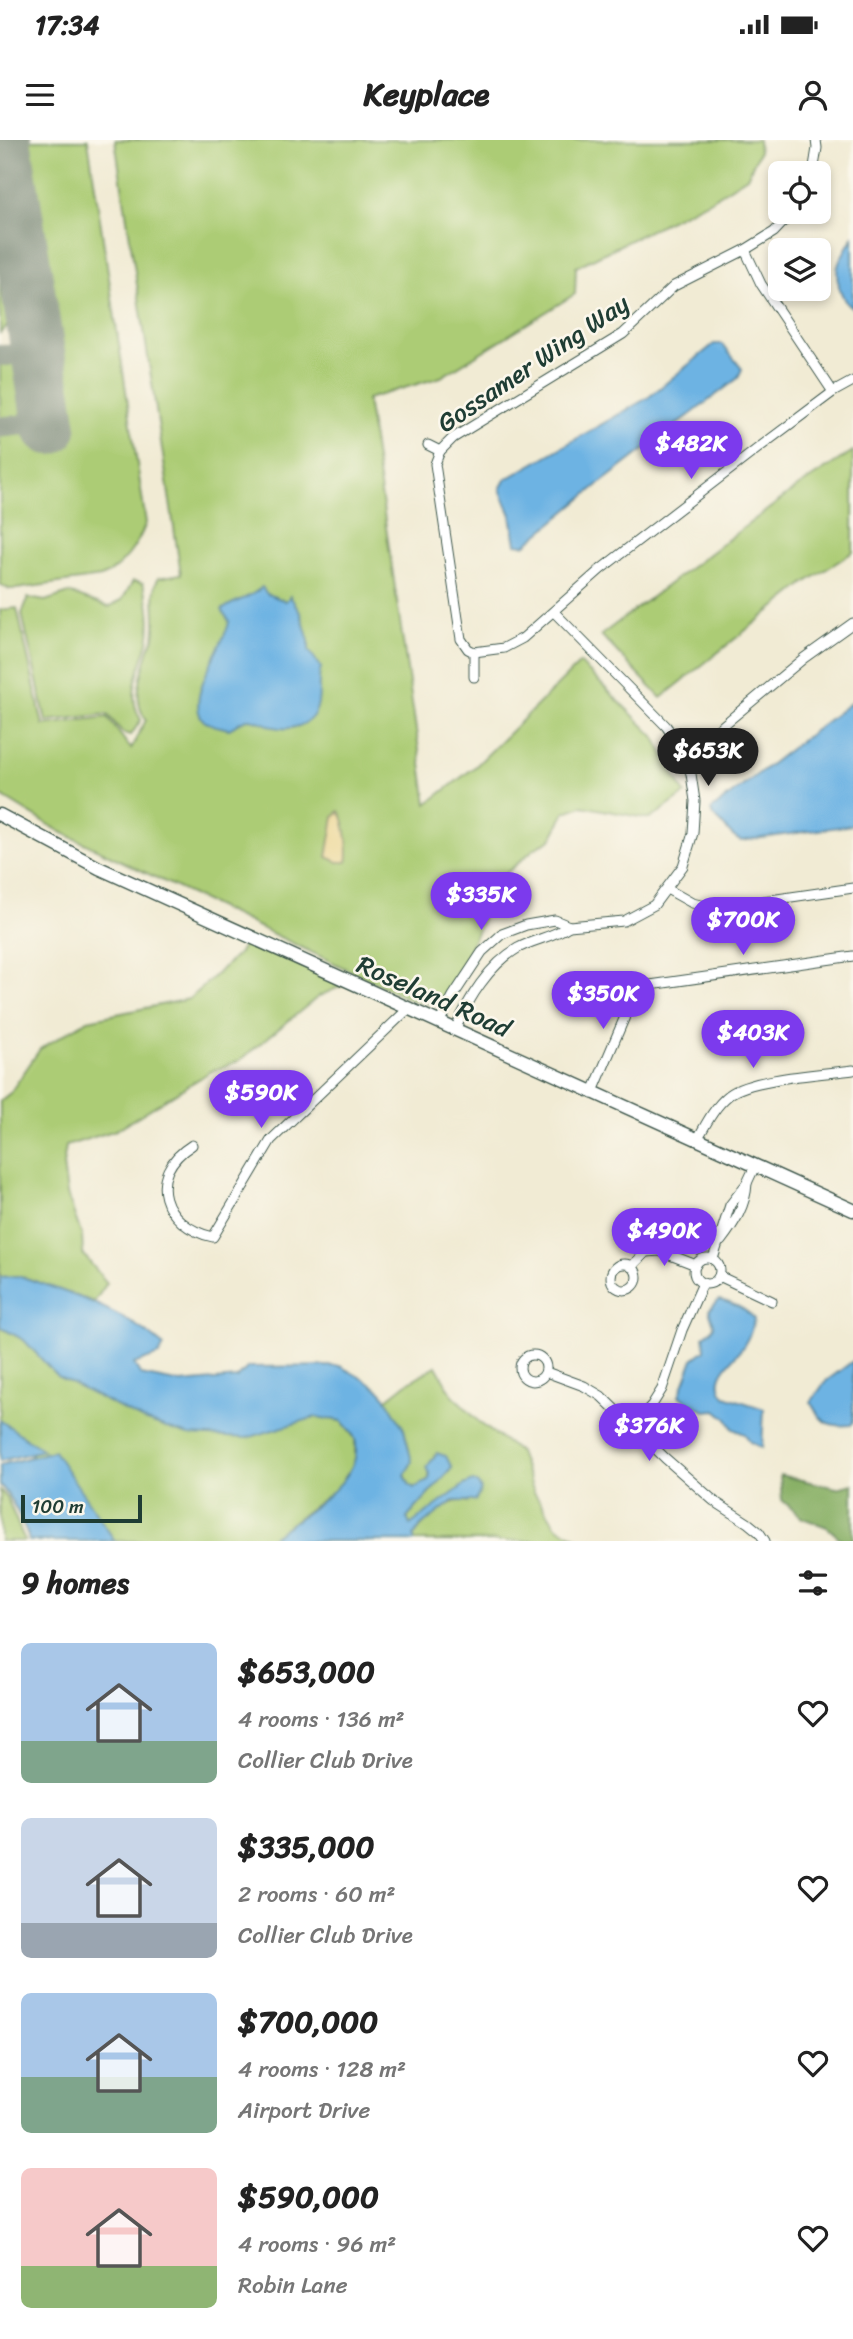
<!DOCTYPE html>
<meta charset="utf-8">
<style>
:root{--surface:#fff;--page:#f2f2f2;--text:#222;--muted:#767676;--accent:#7c3aed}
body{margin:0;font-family:Sriracha,sans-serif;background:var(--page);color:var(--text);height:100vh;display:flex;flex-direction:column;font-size:26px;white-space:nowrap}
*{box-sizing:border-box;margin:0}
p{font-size:23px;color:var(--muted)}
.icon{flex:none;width:38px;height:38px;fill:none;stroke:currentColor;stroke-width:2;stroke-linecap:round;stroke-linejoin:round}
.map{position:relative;height:1401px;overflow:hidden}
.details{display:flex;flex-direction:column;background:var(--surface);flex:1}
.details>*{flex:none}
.controls{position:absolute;left:768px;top:21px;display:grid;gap:14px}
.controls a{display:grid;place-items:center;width:63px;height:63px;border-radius:10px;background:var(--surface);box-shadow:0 4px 10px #0003;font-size:35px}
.scale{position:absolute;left:21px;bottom:18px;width:121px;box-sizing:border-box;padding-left:7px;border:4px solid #1f3d34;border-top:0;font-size:19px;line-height:24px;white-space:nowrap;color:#1f3d34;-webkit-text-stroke:5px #fbf7ec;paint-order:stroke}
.price{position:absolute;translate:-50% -60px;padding:0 16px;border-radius:24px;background:var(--accent);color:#fff;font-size:23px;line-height:46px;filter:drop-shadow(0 2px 4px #0008)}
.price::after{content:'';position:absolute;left:50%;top:42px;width:21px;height:16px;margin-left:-10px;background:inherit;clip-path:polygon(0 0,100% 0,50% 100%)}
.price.on{background:#222;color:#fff}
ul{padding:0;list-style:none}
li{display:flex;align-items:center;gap:21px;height:175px;padding:0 21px}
li span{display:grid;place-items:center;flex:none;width:196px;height:140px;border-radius:10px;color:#555}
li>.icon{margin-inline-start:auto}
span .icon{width:84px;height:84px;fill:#fffc;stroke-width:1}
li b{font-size:30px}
h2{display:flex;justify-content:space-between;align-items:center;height:84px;padding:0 21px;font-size:30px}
.status{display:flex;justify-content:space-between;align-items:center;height:49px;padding:0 35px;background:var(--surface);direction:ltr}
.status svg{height:19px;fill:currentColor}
header{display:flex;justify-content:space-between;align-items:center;height:91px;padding:0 21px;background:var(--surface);font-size:32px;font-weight:800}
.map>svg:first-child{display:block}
</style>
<div class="status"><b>17:34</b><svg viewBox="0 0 49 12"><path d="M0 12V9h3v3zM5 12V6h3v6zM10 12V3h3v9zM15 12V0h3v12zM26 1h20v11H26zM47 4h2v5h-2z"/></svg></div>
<header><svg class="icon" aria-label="menu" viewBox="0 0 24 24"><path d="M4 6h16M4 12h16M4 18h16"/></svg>Keyplace<svg class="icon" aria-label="person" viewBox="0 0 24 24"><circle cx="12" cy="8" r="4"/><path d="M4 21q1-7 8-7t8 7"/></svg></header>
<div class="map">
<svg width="853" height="1401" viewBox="0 0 853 1401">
<rect width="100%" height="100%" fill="#fbf7ec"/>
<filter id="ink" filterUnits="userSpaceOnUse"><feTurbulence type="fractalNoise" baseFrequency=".0143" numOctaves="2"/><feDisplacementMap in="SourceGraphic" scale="14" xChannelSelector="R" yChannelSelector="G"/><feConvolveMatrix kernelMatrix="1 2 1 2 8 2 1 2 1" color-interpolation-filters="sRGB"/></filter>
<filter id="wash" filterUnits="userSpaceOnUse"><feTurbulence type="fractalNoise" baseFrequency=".00686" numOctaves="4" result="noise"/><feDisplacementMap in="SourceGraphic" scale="28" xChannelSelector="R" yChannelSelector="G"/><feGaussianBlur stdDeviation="1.57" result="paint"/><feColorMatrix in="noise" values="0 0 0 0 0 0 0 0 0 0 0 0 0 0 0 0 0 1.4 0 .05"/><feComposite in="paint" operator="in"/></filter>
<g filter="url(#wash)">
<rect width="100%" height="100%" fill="#f1ebd4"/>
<!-- green -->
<g fill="#accc74" stroke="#668454" stroke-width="2">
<path d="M18 0H88L146 383C138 405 123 427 101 437L16 449H9L0 444V296L35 291 37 295 63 290Z"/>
<path d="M115 0H758L759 12 747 37 711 60 576 127 575 154 441 237 367 259 427 664 476 626 580 523 654 596 685 654 650 679 582 666 565 672 551 699 534 709 503 736 486 760 481 783 461 827 440 865 411 860 61 692 0 655V470L17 468 43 585 107 577 131 609 146 580C131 559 142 535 148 512 149 507 153 502 154 497 158 477 150 456 158 438L181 434Z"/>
<path d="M0 61 16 166 11 183 0 193Z"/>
<path d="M24 219 31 267 22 276 0 279V224L8 225Z"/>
<path d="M853 311V412L805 443 661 558 601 495 799 346Z"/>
<path d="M133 441 143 443C149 460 152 483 148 502 141 528 125 554 141 580L131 595 123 593 107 574 46 581 22 474 28 458 45 461 69 453 109 467 122 460Z"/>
<path d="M246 800 344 845 319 856 239 921 210 932 116 990 66 1006 63 1025 67 1054 82 1096 83 1114 107 1143 94 1162 20 1136 0 1137V961L10 953 40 909 88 880 189 859 238 814Z"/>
<path d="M0 1187 24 1200 57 1236 144 1280 182 1293 320 1271 334 1280 342 1281 355 1299V1322L338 1348 267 1401H81L28 1308 0 1288Z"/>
<path d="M436 1226 452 1254 480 1283 519 1312 534 1352 556 1386 582 1401H414V1396C424 1381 449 1356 468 1362L464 1345 410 1386 407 1378 452 1328 434 1316 428 1341 414 1348 409 1344 405 1335C418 1308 400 1283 386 1260L406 1244Z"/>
<path d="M0 1350 7 1358 25 1401H0Z"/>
</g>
<!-- forest -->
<path fill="#89b066" stroke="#54764d" stroke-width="2" d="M780 1335 836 1348 853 1344V1401H843L827 1387 802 1378 782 1360Z"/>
<!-- sand -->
<path fill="#eeda9e" stroke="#868c69" stroke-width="2" d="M339 671C345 677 350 712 347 722H338L327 717 334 677Z"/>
<!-- water -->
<g fill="#6db3e3" stroke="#46788c" stroke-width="2">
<path d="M853 97V168C845 163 844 159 840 150 832 126 841 118 853 97Z"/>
<path d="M714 204H722L742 229 738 238 598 345 525 405 516 404 511 375 500 349 505 340 649 257Z"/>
<path d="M262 447 267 454 286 461 290 456 301 474 309 501V510L321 528C316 542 322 556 316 570 310 586 290 591 274 587 266 585 258 579 248 579 241 580 236 586 229 589 222 587 207 585 203 580 185 560 222 506 228 486L229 481 222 470C234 460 250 459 262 447Z"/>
<path d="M853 561V685L741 701C728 696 725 683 713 676L711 670Z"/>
<path d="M20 1136C74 1155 119 1168 164 1206L159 1215 134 1224 141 1235 181 1243 237 1238 248 1227 340 1226 365 1240 382 1252 404 1289 412 1322 405 1335 409 1344 414 1348 428 1341 430 1336 427 1327 437 1313 446 1316 452 1328 407 1378 410 1385 464 1345 472 1341 478 1344 481 1350 475 1361H453L421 1386 414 1396V1401H267C294 1379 367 1342 355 1299 353 1293 346 1286 342 1281L316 1277 247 1298 188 1295 143 1280 57 1236 24 1200 0 1187V1137Z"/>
<path d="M719 1160C732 1163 746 1168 754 1179 753 1187 749 1197 744 1205 735 1220 708 1236 725 1256L764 1269 762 1308 750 1302 745 1294 733 1289 727 1279 716 1270 705 1271 679 1256 693 1219 705 1210 704 1196 712 1190 714 1185 709 1170Z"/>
<path d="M853 1221V1282L851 1285C827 1287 821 1283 811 1262L825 1242Z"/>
<path d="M0 1280 43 1310 0 1321Z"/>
<path d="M54 1311 115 1401H29C27 1388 10 1355 0 1345V1325Z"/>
</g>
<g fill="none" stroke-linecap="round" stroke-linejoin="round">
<!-- taxiway -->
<g stroke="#889484" stroke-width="21">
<path d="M0 215C18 217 28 208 35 192"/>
<path d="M0 287C18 285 42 287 47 267"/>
</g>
<!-- runway -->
<path stroke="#889484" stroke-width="54" d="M4 0 50 288"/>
</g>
</g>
<g filter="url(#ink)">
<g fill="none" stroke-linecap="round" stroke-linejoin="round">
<!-- street casing -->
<g stroke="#3e574c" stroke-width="11">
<g id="street">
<path d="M813 33 817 8 816 0"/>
<path d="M793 72 774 92 745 110 674 146 623 194 453 298 440 311 435 324 461 499 468 509 474 512 504 508 523 498 601 429 757 309 833 252 853 241"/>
<path d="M745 110 761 144 833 252"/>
<path d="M428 305 440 311"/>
<path d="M474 512V537"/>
<path d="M685 613 709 597 804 518 853 483"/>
<path d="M667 749 692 763 715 768 853 748"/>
<path d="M439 883 453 856 482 812 502 794 526 785 555 780 569 786 624 781 654 765 683 726 693 693 695 661 691 634 685 613 666 586 554 472"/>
<path d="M455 890C468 859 489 825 518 808 535 799 553 797 569 786"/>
<path d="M592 954 635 853 650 845 853 816"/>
<path d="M697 1000C706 984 714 967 729 955 750 938 824 934 853 930"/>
<path d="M192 1005C144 1035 163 1086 213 1097L271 1000 408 869"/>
<path d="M721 1101C734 1084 746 1066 747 1043"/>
<circle cx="707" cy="1131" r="13"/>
<path d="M713 1119 730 1065 747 1043 755 1026"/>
<circle cx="624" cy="1137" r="13"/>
<path d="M631 1127 646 1112 660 1111 696 1125"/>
<path d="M719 1136 772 1161"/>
<circle cx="533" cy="1228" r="13"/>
<path d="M546 1232 584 1246 601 1256 665 1318 714 1361 748 1383 759 1392 765 1401"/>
<path d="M633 1286 652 1265 662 1249 682 1190 703 1143"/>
</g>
</g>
<!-- secondary casing -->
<g stroke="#3e574c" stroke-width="15">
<path id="secondary" d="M0 675 99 728 853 1070"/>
</g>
<!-- street -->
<use href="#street" stroke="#fff" stroke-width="9"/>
<!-- secondary -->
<use href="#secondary" stroke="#fff" stroke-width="12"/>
</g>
</g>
<g text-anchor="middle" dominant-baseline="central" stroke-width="5" stroke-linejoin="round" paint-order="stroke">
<!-- street labels -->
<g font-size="26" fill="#1f3d34" stroke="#fbf7ec">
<text transform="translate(533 223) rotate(-34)">Gossamer Wing Way</text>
<text transform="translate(434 856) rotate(24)">Roseland Road</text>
</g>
</g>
</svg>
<div class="controls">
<a><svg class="icon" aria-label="locate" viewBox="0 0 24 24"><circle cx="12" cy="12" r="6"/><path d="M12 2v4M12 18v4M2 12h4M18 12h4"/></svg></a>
<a><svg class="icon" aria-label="layers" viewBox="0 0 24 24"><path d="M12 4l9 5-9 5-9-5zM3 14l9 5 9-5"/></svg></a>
</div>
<div class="scale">100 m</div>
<b class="price" style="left:691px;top:341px">$482K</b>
<b class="price on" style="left:708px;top:648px">$653K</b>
<b class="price" style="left:481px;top:792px">$335K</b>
<b class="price" style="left:743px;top:817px">$700K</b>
<b class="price" style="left:603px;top:891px">$350K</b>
<b class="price" style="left:753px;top:930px">$403K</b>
<b class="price" style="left:261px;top:990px">$590K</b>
<b class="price" style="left:664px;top:1128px">$490K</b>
<b class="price" style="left:649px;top:1323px">$376K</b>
</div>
<section class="details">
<h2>9 homes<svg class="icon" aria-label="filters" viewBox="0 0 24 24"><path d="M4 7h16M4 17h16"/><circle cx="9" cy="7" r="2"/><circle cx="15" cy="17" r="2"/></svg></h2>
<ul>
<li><span style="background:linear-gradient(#a9c7e8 70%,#7fa58c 0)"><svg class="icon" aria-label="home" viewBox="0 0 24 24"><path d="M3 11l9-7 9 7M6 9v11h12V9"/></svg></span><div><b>$653,000</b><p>4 rooms · 136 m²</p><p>Collier Club Drive</p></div><svg class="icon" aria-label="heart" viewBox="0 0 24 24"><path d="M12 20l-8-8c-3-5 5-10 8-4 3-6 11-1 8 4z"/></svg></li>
<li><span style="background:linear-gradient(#c9d6e8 75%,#9aa5b1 0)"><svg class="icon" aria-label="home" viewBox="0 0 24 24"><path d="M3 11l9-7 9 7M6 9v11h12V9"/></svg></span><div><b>$335,000</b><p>2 rooms · 60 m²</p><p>Collier Club Drive</p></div><svg class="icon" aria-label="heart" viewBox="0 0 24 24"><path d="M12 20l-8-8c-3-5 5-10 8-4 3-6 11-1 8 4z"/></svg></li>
<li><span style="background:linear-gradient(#a9c7e8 60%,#7fa58c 0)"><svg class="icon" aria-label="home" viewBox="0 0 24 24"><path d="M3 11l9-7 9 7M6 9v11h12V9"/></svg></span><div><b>$700,000</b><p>4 rooms · 128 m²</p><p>Airport Drive</p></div><svg class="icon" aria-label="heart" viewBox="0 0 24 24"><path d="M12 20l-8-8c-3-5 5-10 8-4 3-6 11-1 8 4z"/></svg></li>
<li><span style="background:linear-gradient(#f6c9c9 70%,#8fb573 0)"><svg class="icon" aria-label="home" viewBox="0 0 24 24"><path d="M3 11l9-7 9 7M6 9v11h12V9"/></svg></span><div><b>$590,000</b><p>4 rooms · 96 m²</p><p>Robin Lane</p></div><svg class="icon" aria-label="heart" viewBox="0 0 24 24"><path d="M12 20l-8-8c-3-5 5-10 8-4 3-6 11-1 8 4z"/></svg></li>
</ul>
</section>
